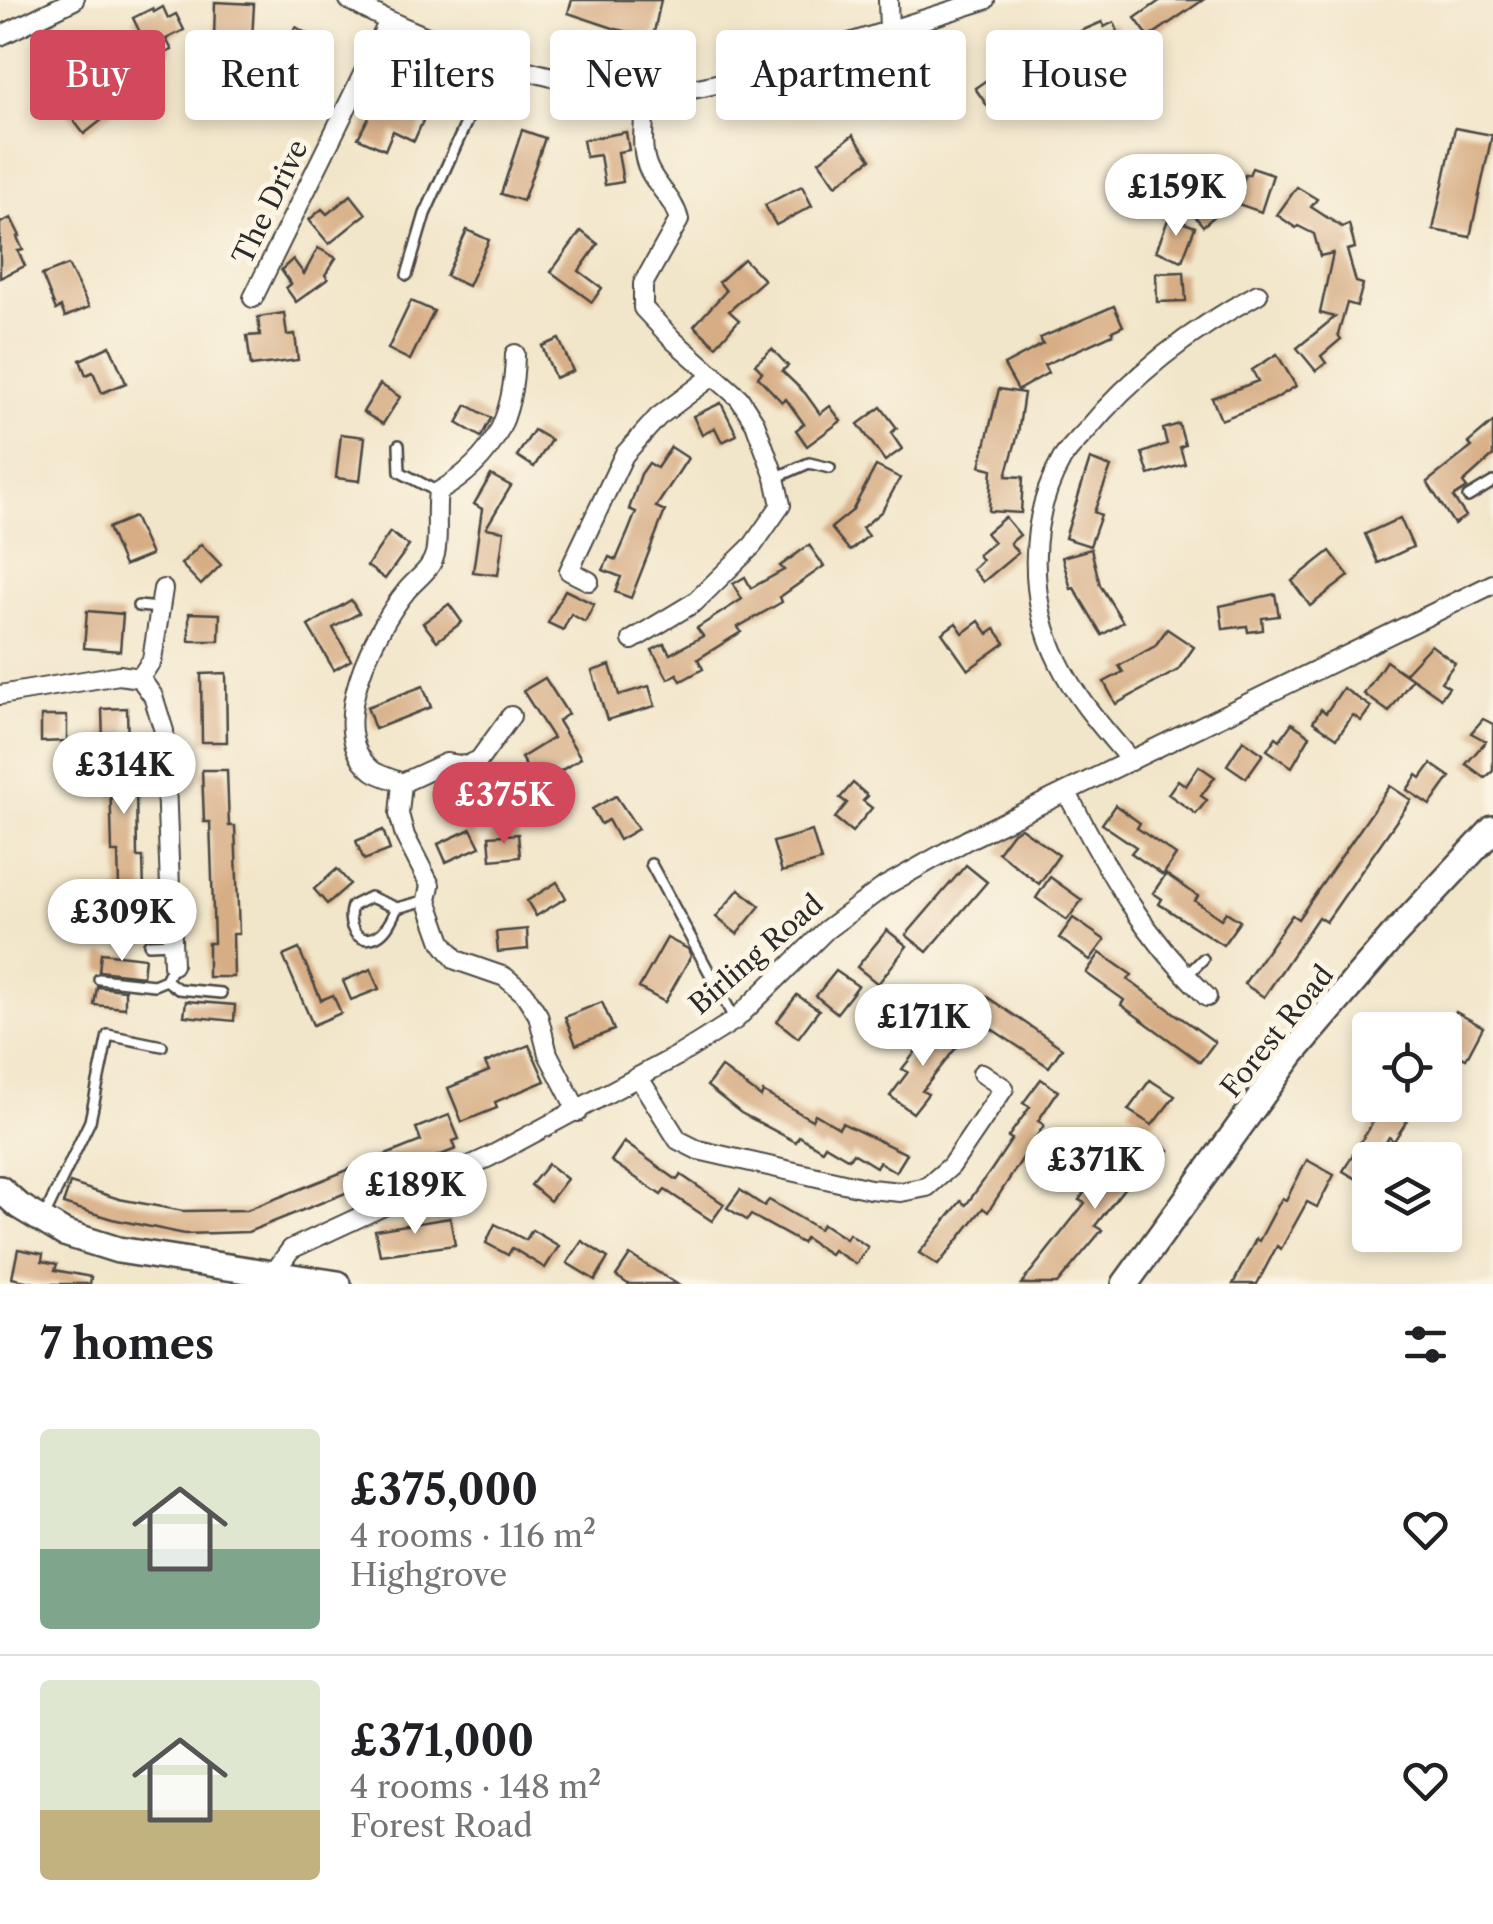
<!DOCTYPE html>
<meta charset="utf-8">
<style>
:root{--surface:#fff;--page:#f6f6f6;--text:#202124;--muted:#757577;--line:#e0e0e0;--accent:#d1495b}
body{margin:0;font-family:"Libre Caslon Text",serif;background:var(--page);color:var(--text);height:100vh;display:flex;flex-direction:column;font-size:38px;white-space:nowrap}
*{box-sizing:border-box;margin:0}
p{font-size:32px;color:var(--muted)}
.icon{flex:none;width:55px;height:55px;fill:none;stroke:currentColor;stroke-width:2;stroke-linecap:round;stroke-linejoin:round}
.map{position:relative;height:1284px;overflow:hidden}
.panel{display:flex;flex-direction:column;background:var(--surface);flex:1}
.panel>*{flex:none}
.top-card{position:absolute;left:30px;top:30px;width:1435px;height:90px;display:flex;gap:20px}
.fabs{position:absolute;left:1352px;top:1012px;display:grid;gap:20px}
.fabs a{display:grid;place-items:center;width:110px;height:110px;border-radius:10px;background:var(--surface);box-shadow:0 5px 15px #0003;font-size:50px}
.price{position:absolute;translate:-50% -85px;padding:0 22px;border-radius:35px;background:#fff;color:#222;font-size:32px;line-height:65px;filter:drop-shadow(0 2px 5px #0008)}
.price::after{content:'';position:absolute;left:50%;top:60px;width:30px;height:22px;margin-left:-15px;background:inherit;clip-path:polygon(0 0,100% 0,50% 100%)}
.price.on{background:var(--accent);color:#fff}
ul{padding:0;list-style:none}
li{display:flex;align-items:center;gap:30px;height:250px;padding:0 40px}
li+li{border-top:2px solid var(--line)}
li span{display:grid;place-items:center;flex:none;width:280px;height:200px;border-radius:10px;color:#555}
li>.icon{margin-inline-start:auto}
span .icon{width:120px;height:120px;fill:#fffc;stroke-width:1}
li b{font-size:42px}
h2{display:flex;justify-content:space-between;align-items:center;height:120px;padding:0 40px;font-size:42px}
.chip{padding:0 35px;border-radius:10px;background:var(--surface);box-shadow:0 5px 15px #0003;font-size:35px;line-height:90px}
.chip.on{background:var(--accent);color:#fff}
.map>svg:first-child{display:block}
</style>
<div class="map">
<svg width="1493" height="1284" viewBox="0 0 1493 1284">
<rect width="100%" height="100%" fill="#fcf5e5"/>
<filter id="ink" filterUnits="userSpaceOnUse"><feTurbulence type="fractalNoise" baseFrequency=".01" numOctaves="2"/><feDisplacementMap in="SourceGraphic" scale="20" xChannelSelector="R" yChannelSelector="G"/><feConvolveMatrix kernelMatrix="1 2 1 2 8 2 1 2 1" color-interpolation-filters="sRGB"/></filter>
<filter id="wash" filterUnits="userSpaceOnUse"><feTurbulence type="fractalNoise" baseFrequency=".0048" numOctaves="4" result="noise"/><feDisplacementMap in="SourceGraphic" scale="40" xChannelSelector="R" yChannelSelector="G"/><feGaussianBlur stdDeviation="2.25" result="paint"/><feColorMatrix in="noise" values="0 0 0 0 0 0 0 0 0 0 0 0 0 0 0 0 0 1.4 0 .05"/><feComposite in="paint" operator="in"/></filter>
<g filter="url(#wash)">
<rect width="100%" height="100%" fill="#f2e6ca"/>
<g id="blocks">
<!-- building -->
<g fill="#d7ad85">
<path d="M572 0H661L653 37 616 29 568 13Z"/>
<path d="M1161 0H1203L1149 37 1135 18Z"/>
<path d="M215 2 254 4 252 40 214 39Z"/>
<path d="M163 7 168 18 176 14 184 30 166 39 172 50 153 59 133 18 153 8 154 12Z"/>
<path d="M1102 22 1104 27 1114 22 1122 41 1065 66 1055 42Z"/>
<path d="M296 27 325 45 307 74 281 58V52Z"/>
<path d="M1020 57 1033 76 988 107 975 88Z"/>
<path d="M91 81 103 97 111 91 121 105 84 134 61 104Z"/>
<path d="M378 83 430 105 414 141 393 131 385 150 358 138 376 103 367 96Z"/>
<path d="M1455 128 1492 135 1470 237 1433 230Z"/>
<path d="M522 130 545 138 523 201 501 194Z"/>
<path d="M626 132 629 150 618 152 623 182 605 185 600 155 586 157 583 140Z"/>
<path d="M853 135 871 159 836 185 819 161Z"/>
<path d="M1252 168 1273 175 1261 212 1238 204 1245 175H1249Z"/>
<path d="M1210 180 1229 204 1203 226 1183 201Z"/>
<path d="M802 186 812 206 776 225 765 205Z"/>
<path d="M1297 187 1317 199 1311 207 1342 227 1349 224 1355 248 1347 250 1356 282 1363 284 1357 306 1347 303 1338 335 1341 339 1321 356 1326 363 1316 371 1297 348 1335 317 1320 313 1333 253 1320 256 1314 234 1298 226 1296 228 1277 215Z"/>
<path d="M351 195 366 214 329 244 309 220 322 209 327 214Z"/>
<path d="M1169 217 1195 227 1182 261 1156 251Z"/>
<path d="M11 218 20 236 17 237 23 250 18 251 25 266 0 278V223Z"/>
<path d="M467 230 489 240 468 286 446 276Z"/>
<path d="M581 231 598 244 579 271 602 288 592 302 551 272Z"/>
<path d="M318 248 336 258 325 275 328 279 296 302 286 288 291 284 281 270 293 259 304 274Z"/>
<path d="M744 259 764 280 729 311 739 320 716 346 694 326 726 291 719 282Z"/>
<path d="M68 265 89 307 65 317 61 307 56 310 42 275Z"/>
<path d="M1184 272 1186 301 1157 302 1156 273Z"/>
<path d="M411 301 434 311 410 360 388 349Z"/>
<path d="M1114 306 1123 326 1112 331 1113 334 1044 365 1048 373 1018 390 1004 365 1043 344 1040 338Z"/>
<path d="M284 313 287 335 295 334 298 360 251 366 247 336 260 335 258 317Z"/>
<path d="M559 339 573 371 555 378 542 346Z"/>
<path d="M110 346 126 383 102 393 93 372 86 375 80 360Z"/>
<path d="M772 349 788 366 782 371 805 393 820 414 830 406 841 421 807 446 796 430 804 424 786 399 782 402 758 377 762 372 755 364Z"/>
<path d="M1277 354 1296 386 1273 400 1221 420 1212 398 1258 381 1252 370Z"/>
<path d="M380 384 400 397 383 424 363 412Z"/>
<path d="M999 389 1024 393 1018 434 1006 476 1023 477 1021 513 989 511 992 469 980 466Z"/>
<path d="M721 403 737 435 722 442 715 428 702 435 693 416Z"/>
<path d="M467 405 491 418 481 437 457 423Z"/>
<path d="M881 407 897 428 891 433 902 449 885 461 858 424Z"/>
<path d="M1493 422V456L1463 483 1467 488 1453 497 1466 516 1454 524 1427 482 1472 447 1468 443Z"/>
<path d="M1179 424 1185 445 1180 447 1185 464 1149 475 1142 453 1167 444 1163 429Z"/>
<path d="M534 430 551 440 534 467 517 456Z"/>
<path d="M341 434 365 437 360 481 336 478Z"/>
<path d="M671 447 688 458 656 507 665 511 631 598 615 592 621 577 603 570 609 557 616 560 628 532 636 512 629 509 641 474 649 463 657 468Z"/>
<path d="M1090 459 1111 467 1094 512 1101 515 1090 546 1065 538Z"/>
<path d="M876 466 900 478 882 511 862 528 868 536 850 551 831 528 852 511Z"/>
<path d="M491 475 511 486 486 528 504 531 498 575 473 572 482 509 474 504Z"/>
<path d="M134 517 151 555 124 566 108 528Z"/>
<path d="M1005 517 1020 535 1010 543 1018 553 983 582 972 569 982 560 978 555 994 542 986 533Z"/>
<path d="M1400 518 1413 547 1378 563 1365 534Z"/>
<path d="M390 532 409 546 385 579 367 566Z"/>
<path d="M201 544 221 565 201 585 181 564Z"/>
<path d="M809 545 824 566 780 597 782 602 738 627 741 632 698 659 703 669 681 681 677 674 668 679 652 650 664 644 670 654 703 636 697 628 742 599 733 584 745 577 751 588 784 570 780 566Z"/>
<path d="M1091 549 1100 585 1123 622 1102 635 1074 588 1071 589 1062 557Z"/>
<path d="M1330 551 1349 576 1310 606 1292 581Z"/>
<path d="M565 590 594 604 585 622 571 614 563 630 548 623Z"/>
<path d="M1275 594 1279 616 1262 618 1263 630 1248 632 1247 626 1223 629 1220 606Z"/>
<path d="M351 600 359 613 333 628 351 660 334 670 308 626Z"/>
<path d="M449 604 462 622 437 641 423 623Z"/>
<path d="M87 611 123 614 120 651 84 648Z"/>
<path d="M189 613 220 614 219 641H189Z"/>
<path d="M979 621 988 634 995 629 1005 643 968 670 942 633 956 623 963 633Z"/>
<path d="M1167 629 1194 647 1178 670 1116 704 1104 682 1123 672 1119 666 1155 646Z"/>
<path d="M1431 645 1455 663 1441 682 1449 687 1441 698 1405 673Z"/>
<path d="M1386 661 1412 679 1389 712 1364 694Z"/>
<path d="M610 665 619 695 649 686 655 706 607 720 592 671Z"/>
<path d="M226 673 227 742H202L201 674Z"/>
<path d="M545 678 568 714 558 721 581 758 538 785 521 758 553 738 523 691Z"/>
<path d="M423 686 431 707 375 729 367 707Z"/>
<path d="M1343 688 1371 707 1361 721 1353 715 1337 738 1313 722 1321 709 1326 713Z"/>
<path d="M127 708 129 783H136L137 857H143L145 926 120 927 118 852H112L110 777 104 778 102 709Z"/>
<path d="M41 716H67V741L41 742Z"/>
<path d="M1483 719 1493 724V771L1485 778 1466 764 1486 741 1471 733Z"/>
<path d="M1292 723 1310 736 1292 767 1267 750 1276 737 1280 740Z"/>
<path d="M1243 740 1263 754 1246 778 1227 765Z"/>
<path d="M1431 764 1450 777 1430 805 1407 790 1417 775 1421 778Z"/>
<path d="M1199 766 1215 777 1201 796 1207 800 1196 814 1168 794 1178 780 1186 786Z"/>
<path d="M202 770H227L229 826H235L238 906 239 934H233L234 977H208V943H214L212 878 210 822H204Z"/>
<path d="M853 783 868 796 863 801 872 808 852 832 835 818 847 803 840 798Z"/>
<path d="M1390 786 1411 800 1326 922 1318 917 1264 997 1244 984 1292 915 1298 919Z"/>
<path d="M616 796 638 829 619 840 608 820 601 824 592 809Z"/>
<path d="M1115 805 1140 823 1137 828 1176 855 1163 875 1131 853 1136 847 1102 824Z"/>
<path d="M1021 828 1059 855 1039 884 998 852 1013 832Z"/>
<path d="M471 829 480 847 446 862 438 844Z"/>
<path d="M383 830 390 850 364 860 356 841Z"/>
<path d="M812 831 821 861 782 872 773 842Z"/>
<path d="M518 834 520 857 491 860 489 836Z"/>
<path d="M966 865 987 882 927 952 906 935Z"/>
<path d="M337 869 350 884 327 904 314 889Z"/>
<path d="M1166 874 1198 896 1195 901 1221 919 1226 912 1240 921 1223 945 1159 904 1162 899 1153 893Z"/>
<path d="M1050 877 1082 900 1067 920 1036 898Z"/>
<path d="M557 882 566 898 536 916 527 901Z"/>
<path d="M739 889 760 906 737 934 716 917Z"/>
<path d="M1073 918 1105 940 1090 960 1059 938Z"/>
<path d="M527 929 528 949 498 952 496 932Z"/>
<path d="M887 930 907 946 878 984 857 967Z"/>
<path d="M667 938 688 949 691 956 665 1002 639 988Z"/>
<path d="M299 949 321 1000 333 995 341 1013 313 1025 283 956Z"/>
<path d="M101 953 145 958 143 976 99 971Z"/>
<path d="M1100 953 1132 975 1128 980 1215 1042 1200 1062 1121 1005 1124 1000 1086 973Z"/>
<path d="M371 969 379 989 351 1000 343 981Z"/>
<path d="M836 971 858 986 837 1013 816 996Z"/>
<path d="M97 987 125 990V1008L94 1005Z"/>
<path d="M977 990 1062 1048 1049 1067 963 1010Z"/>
<path d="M797 995 819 1010 798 1038 777 1021Z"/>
<path d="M186 1001 235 1005 234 1021 184 1016Z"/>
<path d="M602 1002 614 1030 576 1045 565 1017Z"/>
<path d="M1456 1012 1483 1027 1466 1059 1445 1048V1033Z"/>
<path d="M935 1027 959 1044 922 1091 928 1094 913 1113 890 1096 908 1072 902 1069Z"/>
<path d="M529 1045 545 1081 495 1102 497 1108 462 1122 448 1088 489 1071 485 1063Z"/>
<path d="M721 1067 761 1097 763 1092 812 1120 815 1114 839 1128 842 1123 907 1154 896 1172 879 1162 876 1167 853 1153 849 1159 825 1145 822 1150 799 1136 796 1142 741 1113 707 1086Z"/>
<path d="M1041 1079 1058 1091 1038 1121 1044 1125 988 1212 983 1208 938 1265 919 1253 961 1201 966 1205 992 1169 1012 1139 1008 1137 1030 1107 1023 1103Z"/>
<path d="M1150 1080 1175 1096 1152 1125 1128 1110Z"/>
<path d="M1383 1105H1417L1394 1141 1389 1137 1375 1160H1370V1169L1362 1182 1343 1171Z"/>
<path d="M449 1115 459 1139 453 1141 456 1149 248 1232 185 1234 112 1219 63 1204 70 1183 119 1199 183 1211 247 1210 421 1141 416 1128Z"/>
<path d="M1144 1133 1169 1150 1146 1179 1136 1173 1095 1226 1102 1230 1057 1284H1021L1085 1203 1079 1200 1101 1169 1112 1177Z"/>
<path d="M624 1142 677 1180 681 1175 724 1204 712 1221 665 1190 661 1195 611 1161Z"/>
<path d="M1307 1160 1334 1175 1317 1207 1307 1202 1281 1249 1277 1246 1257 1284H1233L1256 1239 1259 1241 1282 1198 1286 1200Z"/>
<path d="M548 1164 567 1179 550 1201 531 1185Z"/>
<path d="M740 1190 764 1206 769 1200 819 1229 823 1224 846 1239 849 1234 868 1247 856 1264 833 1250 830 1254 805 1238 802 1243 751 1215 747 1220 727 1208Z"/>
<path d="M450 1218 455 1245 380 1255 375 1230Z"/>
<path d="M495 1224 526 1240 532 1230 559 1246 545 1268 512 1248 508 1255 486 1243Z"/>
<path d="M582 1241 608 1258 595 1280 567 1263Z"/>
<path d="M18 1249 43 1254 42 1261 57 1264 55 1270 91 1277 90 1284H39L12 1278Z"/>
<path d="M630 1255 677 1284H628L616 1276Z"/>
</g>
</g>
</g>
<g filter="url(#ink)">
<use href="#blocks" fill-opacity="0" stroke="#494743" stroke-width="2.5"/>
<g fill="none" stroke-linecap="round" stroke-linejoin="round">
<!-- lane casing -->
<g stroke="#494743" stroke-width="14">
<g id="lane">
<path d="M407 275 425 214 494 61"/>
<path d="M399 445 400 472 438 492"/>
<path d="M775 478 809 463 830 468"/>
<path d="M1468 497 1493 482"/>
<path d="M138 606 160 608"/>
<path d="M651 864 735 1020"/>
<path d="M397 908C392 918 387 931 377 936 355 947 346 922 352 906L370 897 397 908 427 900"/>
<path d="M149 944 173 943"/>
<path d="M1187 975 1203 959"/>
<path d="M99 979 154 985 166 980 173 965"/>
<path d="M166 980 178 989 221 993"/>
<path d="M43 1219 90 1121 108 1035 162 1046"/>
</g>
</g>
<!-- street casing -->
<g stroke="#494743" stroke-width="22">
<g id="street">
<path d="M349 0C429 46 592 101 684 90 719 86 755 72 788 62 854 42 919 21 985 0"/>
<path d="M888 0 889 31"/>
<path d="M0 36 74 0"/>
<path d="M253 298 388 23"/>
<path d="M515 354C514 418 494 459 438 492 435 511 439 538 435 554 431 570 417 578 407 590 376 628 321 731 373 771 381 776 393 779 402 783L399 814 405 836 430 885 427 900 442 942 456 960 505 977 524 993 538 1015 548 1054 578 1112"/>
<path d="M589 581 569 571 624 455 658 417 714 375"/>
<path d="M632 640 695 602 753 545 781 505 775 478 755 423 739 398 673 340 643 308V284L679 220C674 198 654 185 647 165 639 143 646 115 645 92"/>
<path d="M140 678 152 660 163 589"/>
<path d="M0 695 119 675 140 678 153 696 164 731 173 965"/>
<path d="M1131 761C1105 730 1077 700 1059 663 1028 601 1027 520 1062 459 1069 448 1079 439 1087 430 1135 372 1193 329 1258 294"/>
<path d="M402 783 446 763 466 766 479 760 511 716"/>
<path d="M1067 793C1109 873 1141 932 1207 997"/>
<path d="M639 1078 678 1140 698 1150 870 1189 901 1192 927 1187 951 1166 1004 1088 982 1073"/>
<path d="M273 1274 291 1249 489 1157 679 1055 735 1020 826 930 885 886 967 840 1493 584"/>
</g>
</g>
<!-- secondary casing -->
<g stroke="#494743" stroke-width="30">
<g id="secondary">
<path d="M0 1189 19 1206 64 1233 118 1250 338 1284"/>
<path d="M1125 1284 1292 1054 1392 937 1493 829"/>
</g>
</g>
<!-- lane -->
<use href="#lane" stroke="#fff" stroke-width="9"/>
<!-- street -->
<use href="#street" stroke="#fff" stroke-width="18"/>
<!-- secondary -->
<use href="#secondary" stroke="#fff" stroke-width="25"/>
</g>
</g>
<g text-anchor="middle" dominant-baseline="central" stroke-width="10" stroke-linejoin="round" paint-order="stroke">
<!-- street labels -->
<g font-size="28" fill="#2b2b2b" stroke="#fcf5e5">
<text transform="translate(270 202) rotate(-64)">The Drive</text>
<text transform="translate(756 954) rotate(-41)">Birling Road</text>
<text transform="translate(1277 1031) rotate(-51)">Forest Road</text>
</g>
</g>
</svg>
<div class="fabs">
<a><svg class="icon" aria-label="locate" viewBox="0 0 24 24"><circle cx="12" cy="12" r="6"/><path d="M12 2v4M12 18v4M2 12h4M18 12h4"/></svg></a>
<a><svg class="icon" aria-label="layers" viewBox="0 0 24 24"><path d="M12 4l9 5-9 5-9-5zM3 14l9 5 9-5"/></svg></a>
</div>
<b class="price" style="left:1176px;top:239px">£159K</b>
<b class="price" style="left:124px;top:817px">£314K</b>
<b class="price on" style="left:504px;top:847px">£375K</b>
<b class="price" style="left:122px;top:964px">£309K</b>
<b class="price" style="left:923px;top:1069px">£171K</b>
<b class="price" style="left:1095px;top:1212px">£371K</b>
<b class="price" style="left:415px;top:1237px">£189K</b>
<div class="top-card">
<a class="chip on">Buy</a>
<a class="chip">Rent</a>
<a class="chip">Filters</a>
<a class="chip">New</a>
<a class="chip">Apartment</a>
<a class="chip">House</a>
</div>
</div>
<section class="panel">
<h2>7 homes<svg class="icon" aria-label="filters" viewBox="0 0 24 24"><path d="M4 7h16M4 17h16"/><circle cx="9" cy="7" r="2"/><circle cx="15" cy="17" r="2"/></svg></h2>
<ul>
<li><span style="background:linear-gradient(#dfe7d0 60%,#7fa58c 0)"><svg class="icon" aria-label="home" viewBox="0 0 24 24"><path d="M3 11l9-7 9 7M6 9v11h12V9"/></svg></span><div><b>£375,000</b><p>4 rooms · 116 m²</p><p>Highgrove</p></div><svg class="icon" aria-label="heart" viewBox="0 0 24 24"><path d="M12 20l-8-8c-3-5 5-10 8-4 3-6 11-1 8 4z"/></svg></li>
<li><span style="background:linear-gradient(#dfe7d0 65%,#c2b280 0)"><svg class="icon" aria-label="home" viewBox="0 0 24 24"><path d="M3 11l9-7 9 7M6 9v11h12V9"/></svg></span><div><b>£371,000</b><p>4 rooms · 148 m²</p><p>Forest Road</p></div><svg class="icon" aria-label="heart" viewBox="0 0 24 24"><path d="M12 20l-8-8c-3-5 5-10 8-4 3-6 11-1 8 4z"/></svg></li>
</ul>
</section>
